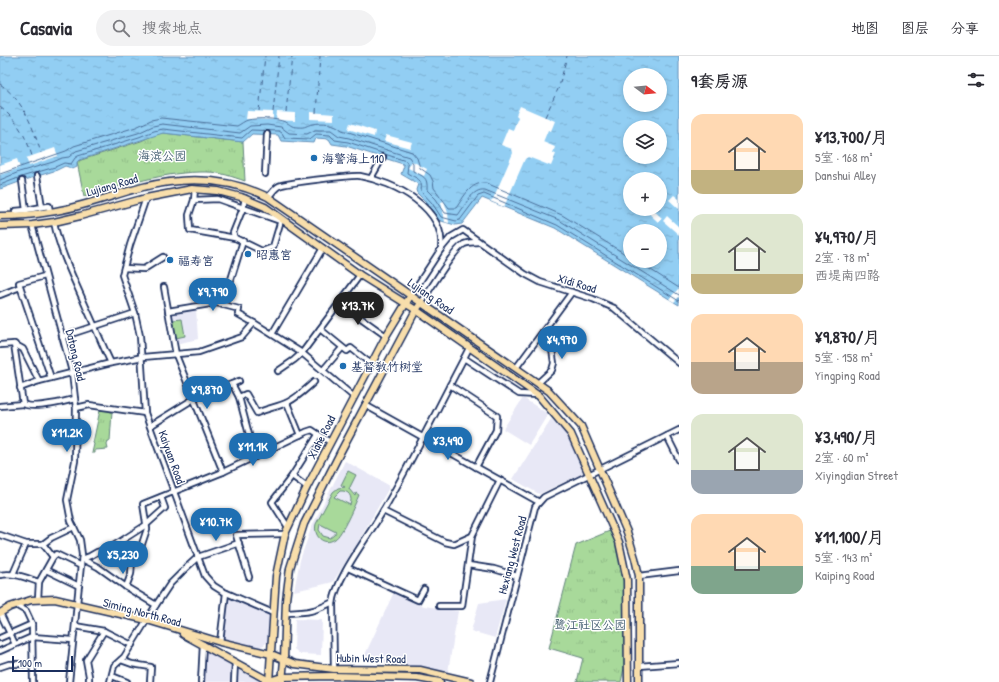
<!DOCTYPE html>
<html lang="zh">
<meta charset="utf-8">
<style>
:root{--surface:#fff;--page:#f2f2f3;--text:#2b2b33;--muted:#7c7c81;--line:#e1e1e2;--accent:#1f6fb2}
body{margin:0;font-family:"Patrick Hand","LXGW WenKai TC",sans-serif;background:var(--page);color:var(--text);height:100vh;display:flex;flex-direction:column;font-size:15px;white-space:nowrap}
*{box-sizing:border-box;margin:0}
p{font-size:13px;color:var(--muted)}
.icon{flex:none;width:22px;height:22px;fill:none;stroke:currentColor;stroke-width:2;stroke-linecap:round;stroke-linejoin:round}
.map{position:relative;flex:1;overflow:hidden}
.details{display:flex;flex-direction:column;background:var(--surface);width:320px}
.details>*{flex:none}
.needle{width:26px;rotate:106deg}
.fabs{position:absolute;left:623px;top:12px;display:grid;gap:8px}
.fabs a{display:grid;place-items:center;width:44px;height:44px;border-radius:50%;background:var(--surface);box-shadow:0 2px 6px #0003;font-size:20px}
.scale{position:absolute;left:12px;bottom:10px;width:61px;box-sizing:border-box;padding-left:4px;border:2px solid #1b2f5e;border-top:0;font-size:11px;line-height:14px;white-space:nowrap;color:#1b2f5e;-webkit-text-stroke:3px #fff;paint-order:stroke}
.price{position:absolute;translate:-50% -34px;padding:0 9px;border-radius:14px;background:var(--accent);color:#fff;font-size:13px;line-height:26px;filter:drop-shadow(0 1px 2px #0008)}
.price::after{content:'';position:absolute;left:50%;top:24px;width:12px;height:9px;margin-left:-6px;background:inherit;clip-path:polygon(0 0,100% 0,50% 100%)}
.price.on{background:#222;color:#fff}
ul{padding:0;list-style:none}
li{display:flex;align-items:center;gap:12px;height:100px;padding:0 12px}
li span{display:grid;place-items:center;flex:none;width:112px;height:80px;border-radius:12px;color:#555}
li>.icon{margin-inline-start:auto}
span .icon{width:48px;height:48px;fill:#fffc;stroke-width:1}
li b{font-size:17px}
h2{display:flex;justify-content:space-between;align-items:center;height:48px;padding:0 12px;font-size:17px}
header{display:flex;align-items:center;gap:24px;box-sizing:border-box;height:56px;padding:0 20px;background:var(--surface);border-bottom:1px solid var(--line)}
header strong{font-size:19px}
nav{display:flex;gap:22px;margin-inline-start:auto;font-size:14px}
.search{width:280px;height:36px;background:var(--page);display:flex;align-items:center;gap:10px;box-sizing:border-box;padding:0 14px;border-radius:22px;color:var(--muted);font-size:15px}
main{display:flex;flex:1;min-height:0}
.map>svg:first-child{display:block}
</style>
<header>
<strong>Casavia</strong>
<div class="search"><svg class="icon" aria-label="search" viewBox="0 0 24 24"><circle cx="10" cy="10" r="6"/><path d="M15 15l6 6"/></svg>搜索地点</div>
<nav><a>地图</a><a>图层</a><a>分享</a></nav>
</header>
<main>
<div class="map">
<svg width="679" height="626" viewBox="0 0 679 626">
<defs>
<pattern id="grass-tufts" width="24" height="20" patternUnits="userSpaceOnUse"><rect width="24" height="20" fill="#a8d99a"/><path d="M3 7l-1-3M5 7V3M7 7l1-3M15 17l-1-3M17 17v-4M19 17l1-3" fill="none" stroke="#90bb87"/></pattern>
<pattern id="water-ripples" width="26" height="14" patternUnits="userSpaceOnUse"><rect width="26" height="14" fill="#92cef3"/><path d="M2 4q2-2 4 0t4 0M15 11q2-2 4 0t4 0" fill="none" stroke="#7db1d3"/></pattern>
</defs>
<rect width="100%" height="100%" fill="#fff"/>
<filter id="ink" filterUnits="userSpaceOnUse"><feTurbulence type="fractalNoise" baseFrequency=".025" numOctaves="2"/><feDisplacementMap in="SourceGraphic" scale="8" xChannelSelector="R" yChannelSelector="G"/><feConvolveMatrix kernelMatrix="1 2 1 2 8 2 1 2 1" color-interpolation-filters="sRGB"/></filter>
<g filter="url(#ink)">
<!-- built -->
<g fill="#e8e8f6">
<path d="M196 252 198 283 176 288 171 257Z"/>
<path d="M523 342 548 358 529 389 503 373Z"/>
<path d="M551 363 567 379 583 417 539 438 513 423Z"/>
<path d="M345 405 390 430 358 486 333 526 317 530 294 535 300 504 312 470Z"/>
<path d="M394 536 424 550 458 555 448 616 363 603Z"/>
<path d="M228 539 270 557 268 586 259 592 219 585Z"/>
<path d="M506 543 495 582 471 575 479 547Z"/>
<path d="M295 563 322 564 321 599 300 598 294 593Z"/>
<path d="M206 592 265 626H205Z"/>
</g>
<!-- grass -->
<g fill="url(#grass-tufts)" stroke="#62847c">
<path d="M163 77 243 86 245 125C233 121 220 116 207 116 165 115 124 130 84 140L77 106 78 105 141 85 156 78Z"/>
<path d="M100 354 112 355 110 385H108L107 389 108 393 95 394V397H92L94 388 93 387Z"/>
<path d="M612 474 620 502 625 529 624 612 621 626H577L583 602 549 592 576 489Z"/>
</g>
<!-- pitch -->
<g fill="#a8d99a" stroke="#62847c" fill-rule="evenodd">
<path d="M182 263 185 280 176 282 173 264Z"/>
<path d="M348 415 356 419 349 433 355 440 356 437 359 439C355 448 342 479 335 483 323 491 313 479 316 468L333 436 338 432 345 431 341 429ZM340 435C349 434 353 441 350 449L334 441ZM320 468 336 476 334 479 330 482 323 480 319 474Z"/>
</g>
<!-- water -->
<path fill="url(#water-ripples)" stroke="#628eb7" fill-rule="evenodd" d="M0 0H679V249L555 172 482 142 462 168 455 169 438 164 429 149 417 137 416 134 418 128 401 118 404 110 403 108 346 90 332 88 329 83 316 82 314 87 281 85 278 79 252 78 243 86 163 77 79 104 77 106V111C70 115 71 111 65 110L57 114 22 125 0 133ZM630 19H660V49H630ZM630 71H660V101H630ZM630 123H660V153H630ZM630 175H660V205H630Z"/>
<!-- pier -->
<g fill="#fff">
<path d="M520 50 555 65 551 75 548 74 543 86 555 91 553 97 556 98 551 110 528 101 525 103 504 151 490 145 493 143 513 97 512 93 501 89 508 72 513 74 518 61 516 59Z"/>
<path d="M247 55 273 56V64L246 63Z"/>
<path d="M277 56 295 57V65L276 64Z"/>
<path d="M310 56 334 58V64L310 63Z"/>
<path d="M350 67 375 75 374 81 348 73Z"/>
<path d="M386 79 412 86 410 92 384 85Z"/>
<path d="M55 92 58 100 29 110 26 102Z"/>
<path d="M17 103 20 112 0 119V109Z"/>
<path d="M412 105 427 113 424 120 408 112Z"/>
<path d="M674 139 679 143V153L669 144Z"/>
<path d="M444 145 448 157 449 167 445 166 441 146Z"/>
<path d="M644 153H652L662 162 658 166Z"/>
<path d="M667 160 679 171V179L663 165Z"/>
<path d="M679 232V241L674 246 669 243Z"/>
</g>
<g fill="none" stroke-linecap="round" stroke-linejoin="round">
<!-- shore -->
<g stroke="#4b6f9a" stroke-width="1">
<path d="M0 118 66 95 74 90 136 71 151 64 161 62 237 70C241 68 244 65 248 64 256 62 277 62 285 66 291 68 290 71 298 71 306 72 306 69 313 68 323 66 335 67 342 74L412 96 417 102 420 112 430 119 433 125 434 132 449 152H456C464 141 470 126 486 127L562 159 630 201"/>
<path d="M0 124 19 116 53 106 62 102 69 101 76 95 138 77 153 70 162 68 240 77 250 70 267 69 281 71 289 77 307 78 315 74H331L339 80 349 82 409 101 413 107V115C423 121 428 120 427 134L436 143 445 157 458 159C465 150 472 132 485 134L559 164 679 239"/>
<path d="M0 129 21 121 55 111 64 107 71 108 75 102 78 100 139 81 154 75 163 73 242 82 251 74 279 75 282 77 285 82 310 83 316 78 330 79 335 84 348 86 406 105 408 109 407 117C417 123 423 122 421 135L432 147 441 161 456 165 460 164 478 140 484 138 557 169 679 245"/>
<path d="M637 205 679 232"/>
</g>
<!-- ferry -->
<g stroke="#3f5f8b" stroke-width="1" stroke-dasharray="5 4" stroke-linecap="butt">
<path d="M0 28C24 45 33 71 41 97"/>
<path d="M0 51C17 64 26 80 32 100"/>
<path d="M259 55 265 0"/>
<path d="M273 56 279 0"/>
<path d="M286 56 292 0"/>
<path d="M316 57 320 0"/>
<path d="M545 61 559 31 567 0"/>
</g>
<!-- minor casing -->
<g stroke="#1b2f5e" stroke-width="8">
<g id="minor">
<path d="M265 118 267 78"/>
<path d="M37 120 42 151 49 150 50 156"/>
<path d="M371 122 383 101"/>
<path d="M268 141C272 137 275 132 279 130 284 127 353 119 360 120 394 126 446 152 441 193"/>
<path d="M146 142 130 189 122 219 135 257 140 280 145 357 205 520 214 530 222 535 273 557"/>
<path d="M245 142 243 152 233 177 235 182 262 195 273 191 281 164"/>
<path d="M194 144 195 133"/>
<path d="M26 154 42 151"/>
<path d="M17 160 15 155 26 154 22 125"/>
<path d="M54 166C60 196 74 223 86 251 95 270 102 289 111 307"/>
<path d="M32 169 72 316 76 352 75 405 67 444 71 465 80 484 82 499 69 626"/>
<path d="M235 182 190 174 189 159 194 144 218 143 280 165"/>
<path d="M124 212 144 213 163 201"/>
<path d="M45 220 19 227 51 322"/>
<path d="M164 231 176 299 223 416"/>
<path d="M0 239 20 231"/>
<path d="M411 239 441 193 451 181 463 174 525 218 540 226 593 243 614 252 679 307"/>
<path d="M422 246C430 233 453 195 464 188 469 186 475 186 479 186"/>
<path d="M340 247 386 280"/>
<path d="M223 249 243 185"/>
<path d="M168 255 216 247 239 253 238 258 254 267"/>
<path d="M320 273 347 295 351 292 371 308"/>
<path d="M272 278 323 192"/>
<path d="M62 281 135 257"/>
<path d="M0 289 14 288 23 293 39 325"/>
<path d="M464 302 469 292"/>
<path d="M516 312 572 236"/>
<path d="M323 314 342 292"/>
<path d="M278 315 294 304 302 297 360 219"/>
<path d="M538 327 552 314 554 307 551 287 543 276"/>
<path d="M232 328 239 341 255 401"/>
<path d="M450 329 497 360 496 374 476 411"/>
<path d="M20 332 39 325 111 307 143 301 199 296 242 281 254 267 302 297 354 341"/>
<path d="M239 341 246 338 257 357C267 352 279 351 288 346 298 341 306 333 314 326"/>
<path d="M287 347 300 379"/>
<path d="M23 348C33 353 63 346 75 343"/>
<path d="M365 349 539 446"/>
<path d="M0 350 23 348 14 288"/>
<path d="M76 352 89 349 145 357"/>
<path d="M150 370 200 339 232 328 239 325"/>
<path d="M667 380 679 404"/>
<path d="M292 420 307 431"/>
<path d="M383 455 445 486 454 488 472 480 500 424"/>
<path d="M288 471 272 446 292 420 318 379"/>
<path d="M0 479 26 488H43L51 482 74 471"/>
<path d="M43 488 53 501"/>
<path d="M82 503 90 500 97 496 107 494 146 469 165 452 161 441"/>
<path d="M82 503 98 511 126 531 156 549"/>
<path d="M468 509 494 513 517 520"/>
<path d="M348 512 418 544 424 533"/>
<path d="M46 514 79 530"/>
<path d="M13 518 26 488"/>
<path d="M0 519C14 516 26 522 39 526"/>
<path d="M639 520 679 515"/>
<path d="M249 521 236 479 285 478"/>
<path d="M126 531 131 518 132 505 141 491 147 473 143 448 223 416 306 376 312 374 330 386"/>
<path d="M38 543 39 526 53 501 56 498 81 510"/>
<path d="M439 550H462L472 480"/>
<path d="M19 551 26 555 32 568 33 626"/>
<path d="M286 557C308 556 313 556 333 546"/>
<path d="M1 559 15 588"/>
<path d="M75 570 104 575 132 589"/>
<path d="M0 582 32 568"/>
<path d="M220 586 226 537"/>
<path d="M0 595 32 581 73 584"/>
<path d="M121 604 132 608 151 611 150 626"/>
<path d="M639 610 679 607"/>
<path d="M0 611 9 608H32"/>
<path d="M334 613 333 548C336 521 369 480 383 455 412 405 437 353 464 302L519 338 537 339"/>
<path d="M112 620 127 626"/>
<path d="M89 626V620L86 604 104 575"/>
<path d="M110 626 114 610 124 601 156 549 170 528 187 511 198 501 239 487"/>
<path d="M201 626 203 588"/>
<path d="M234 626 235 606"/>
<path d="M490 626 535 451 544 441 679 374"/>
</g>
</g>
<!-- major casing -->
<g stroke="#1b2f5e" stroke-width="9">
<g id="major">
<path d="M0 160C16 160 33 159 49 156 81 152 112 139 143 131 186 120 229 122 268 141L549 335 581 370 627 476 635 502 639 520V626"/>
<path d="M0 170 32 169 54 166 80 160 146 142 192 133 218 135 241 141 265 151 360 219 416 254 539 340 571 378 619 486 627 524 628 626"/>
<path d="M0 557 10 551 31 544 55 543 147 564 220 586 271 598 295 608 334 613 420 614 471 626"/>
<path d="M183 578 269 625 282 621 332 620 417 622 440 626"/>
<path d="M269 626 276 520 285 478 307 431 386 280 411 239"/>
<path d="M282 626 284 604 286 544 290 512 304 468 341 395 416 254 422 246"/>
</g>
</g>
<!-- minor -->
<use href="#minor" stroke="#fff" stroke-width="4.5"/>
<!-- major -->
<use href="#major" stroke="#f8deab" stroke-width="6"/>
</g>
</g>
<!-- markers -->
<g fill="#1f6fb2" stroke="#fff" stroke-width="1.5">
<circle cx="314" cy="102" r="4"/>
<circle cx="248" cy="198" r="4"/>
<circle cx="170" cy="204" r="4"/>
<circle cx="343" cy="310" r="4"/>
</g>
<g text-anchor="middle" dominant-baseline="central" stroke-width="3" stroke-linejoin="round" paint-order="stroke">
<!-- park labels -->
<g font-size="12" fill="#3e5a6d" stroke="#fff">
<text x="162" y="99">海滨公园</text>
<text x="590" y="568">鹭江社区公园</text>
</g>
<!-- poi labels -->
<g font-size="12" fill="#1b2f5e" stroke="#fff" text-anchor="start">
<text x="322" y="102">海警海上110</text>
<text x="256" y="198">昭惠宫</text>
<text x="178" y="204">福寿宫</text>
<text x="351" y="310">基督教竹树堂</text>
</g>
<!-- street labels -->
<g font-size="12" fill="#1b2f5e" stroke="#fff">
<text transform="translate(112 129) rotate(-16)">Lujiang Road</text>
<text transform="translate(577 227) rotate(17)">Xidi Road</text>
<text transform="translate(431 240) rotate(35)">Lujiang Road</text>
<text transform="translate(76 299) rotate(77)">Datong Road</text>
<text transform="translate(321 381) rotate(-63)">Xiahe Road</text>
<text transform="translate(172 401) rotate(70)">Kaiyuan Road</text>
<text transform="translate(512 499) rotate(-75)">Hexiang West Road</text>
<text transform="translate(142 556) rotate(15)">Siming North Road</text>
<text transform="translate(371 602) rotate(1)">Hubin West Road</text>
</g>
</g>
</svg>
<div class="fabs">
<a><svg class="needle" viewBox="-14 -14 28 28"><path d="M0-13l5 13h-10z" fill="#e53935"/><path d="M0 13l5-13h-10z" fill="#7c7c81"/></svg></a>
<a><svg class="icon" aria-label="layers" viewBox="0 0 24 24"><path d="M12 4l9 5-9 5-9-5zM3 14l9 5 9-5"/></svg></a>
<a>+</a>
<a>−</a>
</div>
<div class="scale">100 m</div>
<b class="price" style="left:213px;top:256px">¥9,790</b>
<b class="price on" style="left:358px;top:270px">¥13.7K</b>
<b class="price" style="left:562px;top:304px">¥4,970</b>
<b class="price" style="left:207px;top:354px">¥9,870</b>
<b class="price" style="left:67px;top:397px">¥11.2K</b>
<b class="price" style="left:448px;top:405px">¥3,490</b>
<b class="price" style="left:253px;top:411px">¥11.1K</b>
<b class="price" style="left:216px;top:486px">¥10.7K</b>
<b class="price" style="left:123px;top:519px">¥5,230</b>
</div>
<section class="details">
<h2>9套房源<svg class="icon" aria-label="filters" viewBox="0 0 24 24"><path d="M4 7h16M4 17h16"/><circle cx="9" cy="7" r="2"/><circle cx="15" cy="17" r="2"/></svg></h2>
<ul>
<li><span style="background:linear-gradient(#ffd9b3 70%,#c2b280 0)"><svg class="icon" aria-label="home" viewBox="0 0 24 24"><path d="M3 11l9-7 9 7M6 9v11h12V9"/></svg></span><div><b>¥13,700/月</b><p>5室 · 168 m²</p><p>Danshui Alley</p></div></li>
<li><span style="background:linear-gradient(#dfe7d0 75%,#c2b280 0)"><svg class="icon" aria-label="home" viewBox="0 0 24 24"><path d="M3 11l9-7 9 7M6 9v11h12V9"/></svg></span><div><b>¥4,970/月</b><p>2室 · 78 m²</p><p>西堤南四路</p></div></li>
<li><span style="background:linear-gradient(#ffd9b3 60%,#b9a48a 0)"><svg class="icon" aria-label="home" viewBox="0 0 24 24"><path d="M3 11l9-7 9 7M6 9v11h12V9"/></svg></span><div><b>¥9,870/月</b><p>5室 · 158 m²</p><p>Yingping Road</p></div></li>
<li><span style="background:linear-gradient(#dfe7d0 70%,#9aa5b1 0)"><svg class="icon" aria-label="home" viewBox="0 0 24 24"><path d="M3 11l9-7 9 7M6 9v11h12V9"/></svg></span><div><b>¥3,490/月</b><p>2室 · 60 m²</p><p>Xiyingdian Street</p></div></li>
<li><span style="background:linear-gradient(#ffd9b3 65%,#7fa58c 0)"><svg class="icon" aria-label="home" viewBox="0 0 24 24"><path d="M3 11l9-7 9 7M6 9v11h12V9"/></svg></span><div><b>¥11,100/月</b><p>5室 · 143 m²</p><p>Kaiping Road</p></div></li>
</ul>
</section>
</main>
